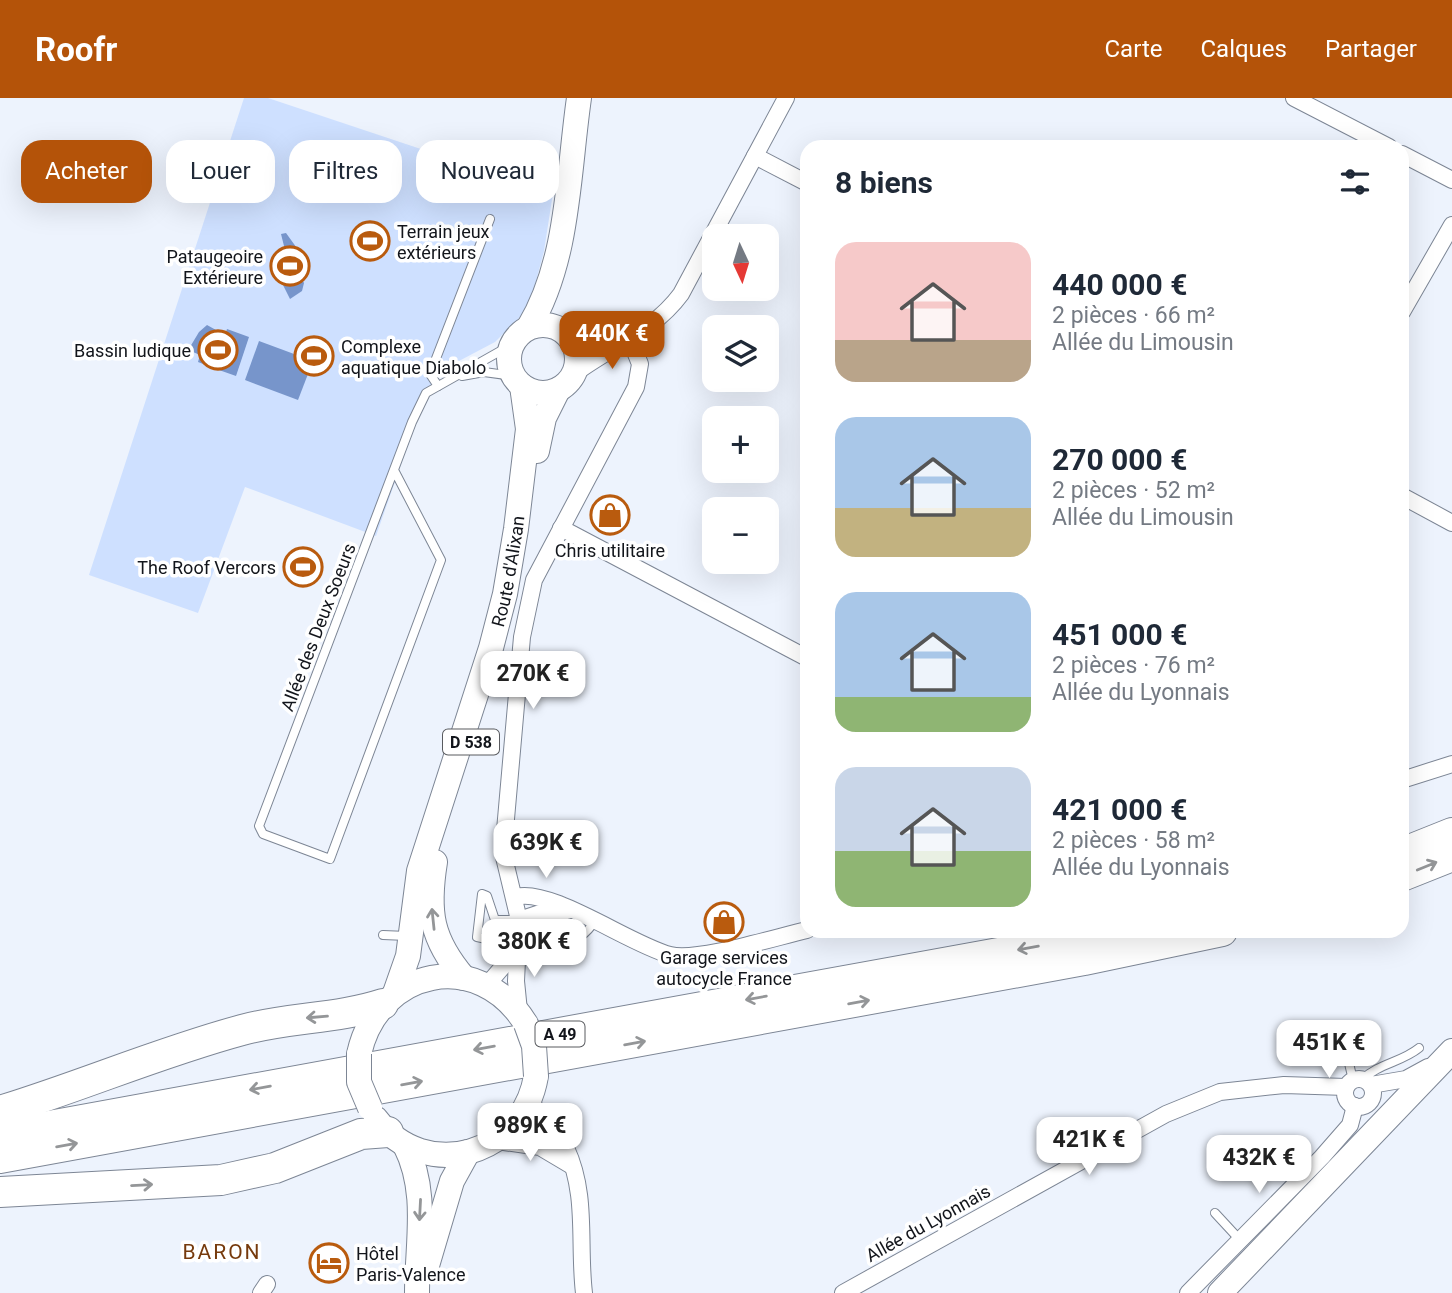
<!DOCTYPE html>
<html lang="fr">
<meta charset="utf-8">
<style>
:root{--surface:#fff;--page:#f6f6f7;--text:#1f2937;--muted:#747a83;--accent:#b45309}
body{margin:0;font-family:Roboto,sans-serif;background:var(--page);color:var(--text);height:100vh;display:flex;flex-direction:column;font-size:26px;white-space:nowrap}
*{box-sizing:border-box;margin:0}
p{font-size:23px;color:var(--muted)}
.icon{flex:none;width:38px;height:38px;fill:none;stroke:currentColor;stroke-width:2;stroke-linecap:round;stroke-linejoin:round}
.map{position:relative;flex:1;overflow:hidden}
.drawer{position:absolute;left:800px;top:42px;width:609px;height:798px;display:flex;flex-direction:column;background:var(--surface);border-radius:21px;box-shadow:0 7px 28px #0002}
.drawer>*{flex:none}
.guide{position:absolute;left:21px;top:42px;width:665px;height:63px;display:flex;gap:14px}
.needle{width:46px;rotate:176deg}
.fabs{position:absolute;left:702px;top:126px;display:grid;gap:14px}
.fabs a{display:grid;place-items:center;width:77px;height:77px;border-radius:14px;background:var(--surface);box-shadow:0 7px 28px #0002;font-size:35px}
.price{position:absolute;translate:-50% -60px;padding:0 16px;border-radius:14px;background:#fff;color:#222;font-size:23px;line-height:46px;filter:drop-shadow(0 2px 4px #0008)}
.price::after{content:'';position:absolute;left:50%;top:42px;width:21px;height:16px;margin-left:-10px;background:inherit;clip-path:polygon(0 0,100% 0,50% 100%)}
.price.active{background:var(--accent);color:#fff}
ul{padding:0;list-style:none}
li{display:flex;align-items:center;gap:21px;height:175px;padding:0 35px}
li span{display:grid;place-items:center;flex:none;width:196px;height:140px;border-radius:21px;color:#555}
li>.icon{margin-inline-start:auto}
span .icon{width:84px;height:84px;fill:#fffc;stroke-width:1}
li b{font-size:30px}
h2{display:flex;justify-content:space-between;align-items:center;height:84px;padding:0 35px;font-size:30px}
.tag{padding:0 24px;border-radius:21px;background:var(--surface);box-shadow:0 7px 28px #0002;font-size:24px;line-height:63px}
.tag.active{background:var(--accent);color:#fff}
header{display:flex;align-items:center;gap:42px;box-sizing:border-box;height:98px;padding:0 35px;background:var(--accent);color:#fff}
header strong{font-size:33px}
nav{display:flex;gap:38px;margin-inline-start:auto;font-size:24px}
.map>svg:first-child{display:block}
</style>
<header>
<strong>Roofr</strong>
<nav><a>Carte</a><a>Calques</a><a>Partager</a></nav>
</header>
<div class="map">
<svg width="1452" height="1195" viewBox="0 0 1452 1195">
<rect width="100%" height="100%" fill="#edf3fd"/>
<!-- green -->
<path fill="#cee0ff" d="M244 0H268L553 95 544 153 529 210 495 244 440 273 426 295 376 438 245 389 198 515 89 477Z"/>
<!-- water -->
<g fill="#7795cb">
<path d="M286 135 299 153 298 173 304 185 302 193 290 201 279 179 284 148 281 136Z"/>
<path d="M207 227 216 232V244L222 246 227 231 249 239 236 278 219 272 221 265 214 262 211 269 198 264 200 257 193 254 190 249 199 234Z"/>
<path d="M259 243 313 263 298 302 245 282Z"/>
</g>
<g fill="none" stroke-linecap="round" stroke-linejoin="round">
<!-- lane casing -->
<g stroke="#7d8695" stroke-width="10">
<g id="lane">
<path d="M462 278 484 274 513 278"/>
<path d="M438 288 430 276 490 121"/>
<path d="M394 372 441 462 330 761 263 736 259 728 412 324 426 295 511 247"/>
<path d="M482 796 487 798 495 822 491 842 477 839Z"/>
<path d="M495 822H519"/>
<path d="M383 837 407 838"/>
<path d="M518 851C544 856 579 848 594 824"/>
<path d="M1347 957 1353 982"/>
<path d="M1363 981C1378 966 1402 964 1419 950"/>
<path d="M1215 1115 1240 1142"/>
</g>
</g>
<!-- street casing -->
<g stroke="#7d8695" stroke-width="18">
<g id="street">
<path d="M1294 0 1389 49"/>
<path d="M1402 56 1452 82"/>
<path d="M755 58 807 85"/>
<path d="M1402 214 1452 127"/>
<path d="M571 241 596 246 621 243"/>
<path d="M574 276C611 248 653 234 681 196L786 0"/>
<path d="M1402 398 1452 425"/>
<path d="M561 430 807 560"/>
<path d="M1402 682 1452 666"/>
<path d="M516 799C550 789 631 847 670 857 697 864 776 839 807 832"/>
<path d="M519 822 540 815 567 813"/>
<path d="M487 887 518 851"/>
<path d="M519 913 516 883 519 822 503 755 522 539 534 482 636 289 640 266 630 241"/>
<circle cx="1359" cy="995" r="14"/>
<path d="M1371 987 1406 981 1428 969"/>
<path d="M530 1002C540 1020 557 1032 566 1050 588 1097 578 1145 584 1195"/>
<path d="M497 1043 540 1049 572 1068"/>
<path d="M261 1195 267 1186"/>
<path d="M843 1195 1166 1016 1220 994 1284 987 1346 989"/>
<path d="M1188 1195 1322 1059 1350 1027 1355 1008"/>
</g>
</g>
<!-- primary casing -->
<g stroke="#7d8695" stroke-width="26">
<g id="primary">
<circle cx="543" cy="261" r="34"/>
<path d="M529 229C569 162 568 76 579 0"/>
<path d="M537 353 544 320 558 292"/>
<path d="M435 764C427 814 431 841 464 880"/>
<path id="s1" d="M395 895 408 858 419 773 491 550 505 496 516 431 528 331 522 288"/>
<path d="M359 956C378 870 479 849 526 926"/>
<path d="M376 1021C426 1086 523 1057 536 978"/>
<path d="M405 1047C429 1094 417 1144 417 1195"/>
<path d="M426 1171 452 1083 468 1054"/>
<path d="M1220 1195 1452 953"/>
</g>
</g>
<!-- highway casing -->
<g stroke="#7d8695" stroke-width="32">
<g id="highway">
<path d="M1402 755 1452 735"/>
<path d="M1402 778 1452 758"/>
<path d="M0 1013C82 988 160 954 242 932 289 919 337 921 383 906"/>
<path d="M0 1037 1119 833"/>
<path d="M0 1060 1084 862 1222 833"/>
<path d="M0 1094 221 1082 275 1070 361 1036 388 1034"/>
</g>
</g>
<!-- lane -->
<use href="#lane" stroke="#fff" stroke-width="8"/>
<!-- street -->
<use href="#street" stroke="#fff" stroke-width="16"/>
<!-- primary -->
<use href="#primary" stroke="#fff" stroke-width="24"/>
<!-- highway -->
<use href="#highway" stroke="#fff" stroke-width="30"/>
<!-- primary-bridge casing -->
<g stroke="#7d8695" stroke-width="26" stroke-linecap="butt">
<g id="primary-bridge">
<path d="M526 926 534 948 536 978"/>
<path d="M359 956V984L370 1010"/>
</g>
</g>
<!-- primary-bridge -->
<use href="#primary-bridge" stroke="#fff" stroke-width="24"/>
</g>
<!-- one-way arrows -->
<defs><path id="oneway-shaft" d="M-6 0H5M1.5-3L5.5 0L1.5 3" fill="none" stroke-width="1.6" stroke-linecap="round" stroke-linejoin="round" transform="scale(1.75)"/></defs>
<g stroke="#949698">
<use href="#oneway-shaft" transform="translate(1427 768) rotate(-22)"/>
<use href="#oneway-shaft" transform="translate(433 821) rotate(-96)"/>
<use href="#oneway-shaft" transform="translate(1028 850) rotate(170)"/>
<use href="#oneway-shaft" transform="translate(756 900) rotate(170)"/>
<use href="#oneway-shaft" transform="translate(859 904) rotate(-10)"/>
<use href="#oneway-shaft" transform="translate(317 919) rotate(175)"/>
<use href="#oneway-shaft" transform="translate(635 945) rotate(-10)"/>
<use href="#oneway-shaft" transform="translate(484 950) rotate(170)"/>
<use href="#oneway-shaft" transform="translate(412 985) rotate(-10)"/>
<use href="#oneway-shaft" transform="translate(260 990) rotate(170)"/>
<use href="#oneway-shaft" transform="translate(67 1047) rotate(-10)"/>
<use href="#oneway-shaft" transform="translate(142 1087) rotate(-3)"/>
<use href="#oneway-shaft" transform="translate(420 1112) rotate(93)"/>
</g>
<!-- icons -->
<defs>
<g id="stadium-ring" transform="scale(2.0125)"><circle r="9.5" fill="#fff" stroke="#b95b0e" stroke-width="1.5"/><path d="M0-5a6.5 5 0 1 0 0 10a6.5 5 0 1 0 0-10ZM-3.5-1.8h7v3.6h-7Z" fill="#b95b0e"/></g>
<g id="shop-ring" transform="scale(2.0125)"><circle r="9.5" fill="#fff" stroke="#b95b0e" stroke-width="1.5"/><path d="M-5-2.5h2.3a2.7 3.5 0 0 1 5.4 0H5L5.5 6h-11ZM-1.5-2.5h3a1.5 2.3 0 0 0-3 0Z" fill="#b95b0e"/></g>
<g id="hotel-ring" transform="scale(2.0125)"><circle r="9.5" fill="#fff" stroke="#b95b0e" stroke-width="1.5"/><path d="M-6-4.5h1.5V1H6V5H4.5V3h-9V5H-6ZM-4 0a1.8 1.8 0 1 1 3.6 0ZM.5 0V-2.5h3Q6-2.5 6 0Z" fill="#b95b0e"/></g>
</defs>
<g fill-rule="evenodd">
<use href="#stadium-ring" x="370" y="143"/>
<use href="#stadium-ring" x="290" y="168"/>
<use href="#stadium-ring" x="218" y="252"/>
<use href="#stadium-ring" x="314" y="258"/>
<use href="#shop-ring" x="610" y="417"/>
<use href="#stadium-ring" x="303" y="469"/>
<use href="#shop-ring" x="724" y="824"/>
<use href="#hotel-ring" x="329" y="1165"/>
</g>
<g text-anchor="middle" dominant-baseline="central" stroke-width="7" stroke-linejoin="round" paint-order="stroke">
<!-- shield labels -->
<g fill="#fff" stroke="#595b5f" stroke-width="2">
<rect x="443" y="631.5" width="56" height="25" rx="5"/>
<rect x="535.5" y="923.5" width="49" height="25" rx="5"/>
</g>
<g font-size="16" font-weight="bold" fill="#12151b">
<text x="471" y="644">D 538</text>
<text x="560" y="936">A 49</text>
</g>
<!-- poi labels -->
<g font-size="18" fill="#12151b" stroke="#fff" text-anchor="start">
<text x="397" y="133">Terrain jeux<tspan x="397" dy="21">extérieurs</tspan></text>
<text x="263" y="158" text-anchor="end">Pataugeoire<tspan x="263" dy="21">Extérieure</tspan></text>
<text x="341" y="248">Complexe<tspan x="341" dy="21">aquatique Diabolo</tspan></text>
<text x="191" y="252" text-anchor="end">Bassin ludique</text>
<text x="610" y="452" text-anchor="middle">Chris utilitaire</text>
<text x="276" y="469" text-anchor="end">The Roof Vercors</text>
<text x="724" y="859" text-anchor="middle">Garage services<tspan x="724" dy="21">autocycle France</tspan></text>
<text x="356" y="1155">Hôtel<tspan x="356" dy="21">Paris-Valence</tspan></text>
</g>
<!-- street labels -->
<g font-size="18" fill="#12151b" stroke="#fff">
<text stroke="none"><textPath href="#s1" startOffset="438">Route d'Alixan</textPath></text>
<text transform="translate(318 529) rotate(-69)">Allée des Deux Soeurs</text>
<text transform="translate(928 1125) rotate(-29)">Allée du Lyonnais</text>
</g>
<!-- quarter labels -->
<g font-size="21" letter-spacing="2" fill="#763a0d" stroke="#fff">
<text x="222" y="1154">BARON</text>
</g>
</g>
</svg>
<div class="fabs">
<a><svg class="needle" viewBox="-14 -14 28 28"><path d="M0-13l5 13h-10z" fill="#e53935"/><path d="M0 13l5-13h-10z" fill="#747a83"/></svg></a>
<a><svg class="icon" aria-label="layers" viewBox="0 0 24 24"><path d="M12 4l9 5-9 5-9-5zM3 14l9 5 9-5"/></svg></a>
<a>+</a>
<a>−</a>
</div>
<b class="price active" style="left:612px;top:273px">440K €</b>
<b class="price" style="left:533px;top:613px">270K €</b>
<b class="price" style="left:546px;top:782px">639K €</b>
<b class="price" style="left:534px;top:881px">380K €</b>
<b class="price" style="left:1329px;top:982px">451K €</b>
<b class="price" style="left:530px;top:1065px">989K €</b>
<b class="price" style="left:1089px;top:1079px">421K €</b>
<b class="price" style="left:1259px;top:1097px">432K €</b>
<div class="guide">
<a class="tag active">Acheter</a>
<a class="tag">Louer</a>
<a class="tag">Filtres</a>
<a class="tag">Nouveau</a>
</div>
<section class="drawer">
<h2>8 biens<svg class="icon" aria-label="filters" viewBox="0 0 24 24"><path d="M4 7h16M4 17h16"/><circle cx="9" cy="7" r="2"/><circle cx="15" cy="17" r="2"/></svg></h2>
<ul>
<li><span style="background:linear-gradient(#f6c9c9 70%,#b9a48a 0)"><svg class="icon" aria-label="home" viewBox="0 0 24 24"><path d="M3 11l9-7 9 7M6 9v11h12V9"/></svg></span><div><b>440 000 €</b><p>2 pièces · 66 m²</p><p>Allée du Limousin</p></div></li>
<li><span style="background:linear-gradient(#a9c7e8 65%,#c2b280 0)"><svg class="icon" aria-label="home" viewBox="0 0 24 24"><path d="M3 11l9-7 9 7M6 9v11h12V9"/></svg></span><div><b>270 000 €</b><p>2 pièces · 52 m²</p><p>Allée du Limousin</p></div></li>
<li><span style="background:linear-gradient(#a9c7e8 75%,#8fb573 0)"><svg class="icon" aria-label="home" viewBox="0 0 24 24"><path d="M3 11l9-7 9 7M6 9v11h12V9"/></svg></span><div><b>451 000 €</b><p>2 pièces · 76 m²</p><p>Allée du Lyonnais</p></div></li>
<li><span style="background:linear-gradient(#c9d6e8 60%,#8fb573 0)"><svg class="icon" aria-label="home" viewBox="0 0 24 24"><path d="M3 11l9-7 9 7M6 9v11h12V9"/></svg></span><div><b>421 000 €</b><p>2 pièces · 58 m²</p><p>Allée du Lyonnais</p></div></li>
</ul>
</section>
</div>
